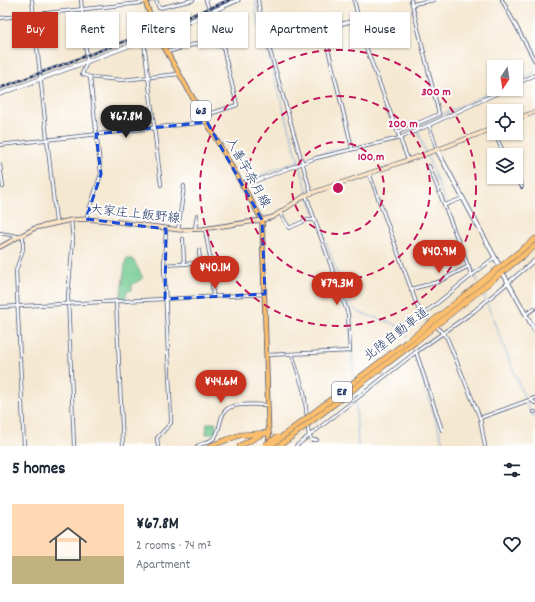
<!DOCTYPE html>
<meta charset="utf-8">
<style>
:root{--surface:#fff;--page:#f2f2f3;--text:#1f2937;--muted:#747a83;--line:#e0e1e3;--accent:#c8321e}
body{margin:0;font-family:Dekko,"Klee One",sans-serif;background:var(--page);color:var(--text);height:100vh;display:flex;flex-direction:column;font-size:15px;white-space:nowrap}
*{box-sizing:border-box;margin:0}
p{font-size:13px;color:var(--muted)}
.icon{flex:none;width:22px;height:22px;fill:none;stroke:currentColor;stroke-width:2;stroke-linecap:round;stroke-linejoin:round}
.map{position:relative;height:446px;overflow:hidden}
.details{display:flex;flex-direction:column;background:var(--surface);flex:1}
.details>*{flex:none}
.top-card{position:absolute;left:12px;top:12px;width:511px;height:36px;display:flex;gap:8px}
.needle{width:26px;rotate:192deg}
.buttons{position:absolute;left:487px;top:60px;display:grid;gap:8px}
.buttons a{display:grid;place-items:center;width:36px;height:36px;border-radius:0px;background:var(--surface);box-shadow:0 1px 3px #0004;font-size:20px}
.price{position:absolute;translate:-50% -34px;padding:0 9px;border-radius:14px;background:var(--accent);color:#fff;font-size:13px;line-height:26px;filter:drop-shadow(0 1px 2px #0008)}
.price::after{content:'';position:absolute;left:50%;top:24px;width:12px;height:9px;margin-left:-6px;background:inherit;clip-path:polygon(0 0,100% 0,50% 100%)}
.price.current{background:#222;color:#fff}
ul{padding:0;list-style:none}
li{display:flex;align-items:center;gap:12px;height:100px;padding:0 12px}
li+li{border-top:1px solid var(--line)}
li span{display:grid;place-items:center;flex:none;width:112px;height:80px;border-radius:0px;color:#555}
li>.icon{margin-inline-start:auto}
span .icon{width:48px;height:48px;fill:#fffc;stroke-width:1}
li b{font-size:17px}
h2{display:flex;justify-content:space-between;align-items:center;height:48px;padding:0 12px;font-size:17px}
.chip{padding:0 14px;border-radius:0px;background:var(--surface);box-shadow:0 1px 3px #0004;font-size:14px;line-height:36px}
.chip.current{background:var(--accent);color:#fff}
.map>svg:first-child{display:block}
</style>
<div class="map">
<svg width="535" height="446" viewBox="0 0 535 446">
<rect width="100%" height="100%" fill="#fff"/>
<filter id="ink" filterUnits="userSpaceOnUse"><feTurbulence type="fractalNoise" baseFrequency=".025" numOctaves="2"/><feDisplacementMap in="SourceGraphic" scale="8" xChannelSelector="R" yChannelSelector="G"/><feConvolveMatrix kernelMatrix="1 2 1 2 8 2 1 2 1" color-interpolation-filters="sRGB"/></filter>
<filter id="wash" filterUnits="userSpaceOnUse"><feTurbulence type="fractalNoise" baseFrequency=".012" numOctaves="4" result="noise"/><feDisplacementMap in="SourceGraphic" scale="16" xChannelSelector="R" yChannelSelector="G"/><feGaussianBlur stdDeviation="0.9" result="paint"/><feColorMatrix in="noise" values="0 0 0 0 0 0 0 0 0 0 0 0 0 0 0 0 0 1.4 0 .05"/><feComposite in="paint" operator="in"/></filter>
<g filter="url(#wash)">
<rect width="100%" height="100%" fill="#f5e8d1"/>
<!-- green -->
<g fill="#73cb91" stroke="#477d78">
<path d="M126 259H133L143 278 132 285V290L127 291 125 300H120Z"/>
<path d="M207 423H216L215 434H206Z"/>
</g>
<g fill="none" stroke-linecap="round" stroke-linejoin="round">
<!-- stream -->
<g stroke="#6aa2d8" stroke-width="1">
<path d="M256 0V14L308 193"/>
<path d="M516 81 535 72"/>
<path d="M416 127 426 153"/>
<path d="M400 134 498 89"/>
<path d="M427 156 446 203"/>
<path d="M303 159 350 145"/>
<path d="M254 178 298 161"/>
<path d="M309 196 347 300C350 304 354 309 358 312 373 319 400 320 408 337"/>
<path d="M447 206 478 282"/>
<path d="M482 291 530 412 535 418"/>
<path d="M347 301 350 316 354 379"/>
<path d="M415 355 444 446"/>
<path d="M355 390 358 446"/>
</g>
</g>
</g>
<g filter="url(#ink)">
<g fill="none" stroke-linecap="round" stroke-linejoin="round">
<!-- minor-tunnel -->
<path stroke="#c9c3ba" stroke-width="2.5" stroke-dasharray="2.5 1" stroke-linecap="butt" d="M421 316 436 326"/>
<!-- minor casing -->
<g stroke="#3c4b6f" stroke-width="4">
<g id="minor">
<path d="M32 0 56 222"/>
<path d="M81 0 87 62 82 74 90 77 101 174 86 219"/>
<path d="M156 0 159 8 193 0"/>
<path d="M258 0 261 20 311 193"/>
<path d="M354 0 364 42 408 160"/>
<path d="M502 0 535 61"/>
<path d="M413 4 434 0"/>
<path d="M0 18 141 3 151 0"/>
<path d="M155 31 143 34 161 185"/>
<path d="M167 52 203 42 224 47"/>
<path d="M90 77 122 80 179 74"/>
<path d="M516 84 535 75"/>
<path d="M203 116 237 105 224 52 223 20C213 11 210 15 206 0"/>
<path d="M429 125 506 89"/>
<path d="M398 132 439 114 411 0"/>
<path d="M497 133 498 141 505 155"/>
<path d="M0 145 206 122"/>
<path d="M352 148 323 28 358 20"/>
<path d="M0 165 3 187"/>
<path d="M429 166 472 276"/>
<path d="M369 173 421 316 495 257"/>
<path d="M516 175 522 187"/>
<path d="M242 184 248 180 250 183 316 158 400 138 429 125 437 150"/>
<path d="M445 205 463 198"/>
<path d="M280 213 289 228 307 220H315"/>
<path d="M71 220 73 240 68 296 74 446"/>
<path d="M195 229 197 215"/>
<path d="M205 229 211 263 213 297"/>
<path d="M178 230 184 186"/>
<path d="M0 233 17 236"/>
<path d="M23 234V249L16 271 24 446"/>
<path d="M183 239 184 264"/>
<path d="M164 265 200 263 199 250"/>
<path d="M411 289 438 282 469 266"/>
<path d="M116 302 123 446"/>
<path d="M0 307 265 294"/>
<path d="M526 314 535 308"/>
<path d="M438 328 447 338 480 418 485 446"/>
<path d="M416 352 442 430"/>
<path d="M292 354 304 392 307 417"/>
<path d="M267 355 350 351 348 314 306 195"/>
<path d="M531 400 535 403"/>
<path d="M534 412H535"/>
<path d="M480 418 535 398"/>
<path d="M307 424 309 435 312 440H317"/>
<path d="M158 446 157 438 171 423V418L164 265 166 229"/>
<path d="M197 446C203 443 210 442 214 438 222 430 218 411 231 407 242 403 257 405 268 405"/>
<path d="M296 446 416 352 473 312 535 260"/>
</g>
</g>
<!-- tertiary casing -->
<g stroke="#3c4b6f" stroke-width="5">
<g id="tertiary">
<path d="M0 94 163 33 238 0"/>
<path d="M437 150 498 263"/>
<path d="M504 275 535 331"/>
</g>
</g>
<!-- secondary casing -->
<g stroke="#3c4b6f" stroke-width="5">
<g id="secondary">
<path d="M516 119 535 112"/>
<path d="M0 247 35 228 71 220 86 219 119 222 180 230 203 229 262 220 273 217 306 195 437 150 494 128"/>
</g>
</g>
<!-- primary casing -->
<g stroke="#3c4b6f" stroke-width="5.5">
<path id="primary" d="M145 0 155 31 262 220 269 444"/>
</g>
<!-- motorway casing -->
<g stroke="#3c4b6f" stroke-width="6">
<g id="motorway">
<path d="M413 337 535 239"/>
<path d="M415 342 535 246"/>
<path d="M210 446 240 435 269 433"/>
<path d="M240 446 262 434"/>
</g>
</g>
<!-- minor -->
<use href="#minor" stroke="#fff" stroke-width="2.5"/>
<!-- tertiary -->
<use href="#tertiary" stroke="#fff" stroke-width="3.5"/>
<!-- secondary -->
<use href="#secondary" stroke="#fde5c5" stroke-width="3.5"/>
<!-- primary -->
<use href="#primary" stroke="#fabe6d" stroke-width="4"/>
<!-- motorway -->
<use href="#motorway" stroke="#fabe6d" stroke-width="5"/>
<!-- rail casing -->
<g stroke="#1b2f5e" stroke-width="2.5">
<path id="rail" d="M0 88 171 24 229 0"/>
</g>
<!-- rail -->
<use href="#rail" stroke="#fff" stroke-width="1" stroke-dasharray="3" stroke-linecap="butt"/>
<!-- motorway-bridge casing -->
<g stroke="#3c4b6f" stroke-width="6" stroke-linecap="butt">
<g id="motorway-bridge">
<path d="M265 445 277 437"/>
<path d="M270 446 413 337"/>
<path d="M279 446 415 342"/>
</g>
</g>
<!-- motorway-bridge -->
<use href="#motorway-bridge" stroke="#fabe6d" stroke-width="5"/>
</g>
</g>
<!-- marked area -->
<path fill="none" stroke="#1d4ed8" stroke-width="3" stroke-dasharray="8 5" stroke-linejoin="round" d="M207 122 262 220 265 294 165 299 166 229 86 219 101 174 96 134Z"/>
<!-- distance rings -->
<g fill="none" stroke="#c2185b" stroke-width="2" stroke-dasharray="7 5">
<circle cx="338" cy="188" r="46"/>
<circle cx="338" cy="188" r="92"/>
<circle cx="338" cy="188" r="138"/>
</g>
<g text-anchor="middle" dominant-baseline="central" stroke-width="3.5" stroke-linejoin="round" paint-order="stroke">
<!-- shield labels -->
<g fill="#fff" stroke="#5f6d8e" stroke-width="1">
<rect x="191" y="101" width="20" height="20" rx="3"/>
<rect x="332" y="382" width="20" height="20" rx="3"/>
</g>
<g font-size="12" font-weight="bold" fill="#1b2f5e">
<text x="201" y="111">63</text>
<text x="342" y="392">E8</text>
</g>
<!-- street labels -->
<g font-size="13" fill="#1b2f5e" stroke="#fff">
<text transform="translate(247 173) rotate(61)">入善宇奈月線</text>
<text transform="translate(135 215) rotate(6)">大家庄上飯野線</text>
<text transform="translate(397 335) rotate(-38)">北陸自動車道</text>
</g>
</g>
<circle cx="338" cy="188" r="6" fill="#c2185b" stroke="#fff" stroke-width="2"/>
<g font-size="12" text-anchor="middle" font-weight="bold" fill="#c2185b" stroke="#fff" stroke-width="3.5" stroke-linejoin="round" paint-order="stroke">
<text x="436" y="95">300 m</text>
<text x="403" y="127">200 m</text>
<text x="371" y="160">100 m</text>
</g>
</svg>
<div class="buttons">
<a><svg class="needle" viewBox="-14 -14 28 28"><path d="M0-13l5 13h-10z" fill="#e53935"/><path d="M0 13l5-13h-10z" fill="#747a83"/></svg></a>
<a><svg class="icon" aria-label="locate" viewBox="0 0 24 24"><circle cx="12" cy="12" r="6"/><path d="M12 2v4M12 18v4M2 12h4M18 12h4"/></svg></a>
<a><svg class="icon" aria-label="layers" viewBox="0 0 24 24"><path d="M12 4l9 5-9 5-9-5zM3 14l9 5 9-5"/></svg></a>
</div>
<b class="price current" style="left:126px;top:139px">¥67.8M</b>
<b class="price" style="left:439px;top:274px">¥40.9M</b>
<b class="price" style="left:215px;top:290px">¥40.1M</b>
<b class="price" style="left:337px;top:306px">¥79.3M</b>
<b class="price" style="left:221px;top:404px">¥44.6M</b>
<div class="top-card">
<a class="chip current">Buy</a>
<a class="chip">Rent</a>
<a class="chip">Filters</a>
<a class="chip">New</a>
<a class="chip">Apartment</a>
<a class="chip">House</a>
</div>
</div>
<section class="details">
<h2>5 homes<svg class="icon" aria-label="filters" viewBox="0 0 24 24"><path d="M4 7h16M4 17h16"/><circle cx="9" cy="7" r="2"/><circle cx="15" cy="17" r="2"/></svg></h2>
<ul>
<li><span style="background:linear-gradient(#ffd9b3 65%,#c2b280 0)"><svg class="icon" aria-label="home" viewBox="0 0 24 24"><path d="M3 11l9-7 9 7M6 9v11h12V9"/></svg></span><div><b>¥67.8M</b><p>2 rooms · 74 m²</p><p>Apartment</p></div><svg class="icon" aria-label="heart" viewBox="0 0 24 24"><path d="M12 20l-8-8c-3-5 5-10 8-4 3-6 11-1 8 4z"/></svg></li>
</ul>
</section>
